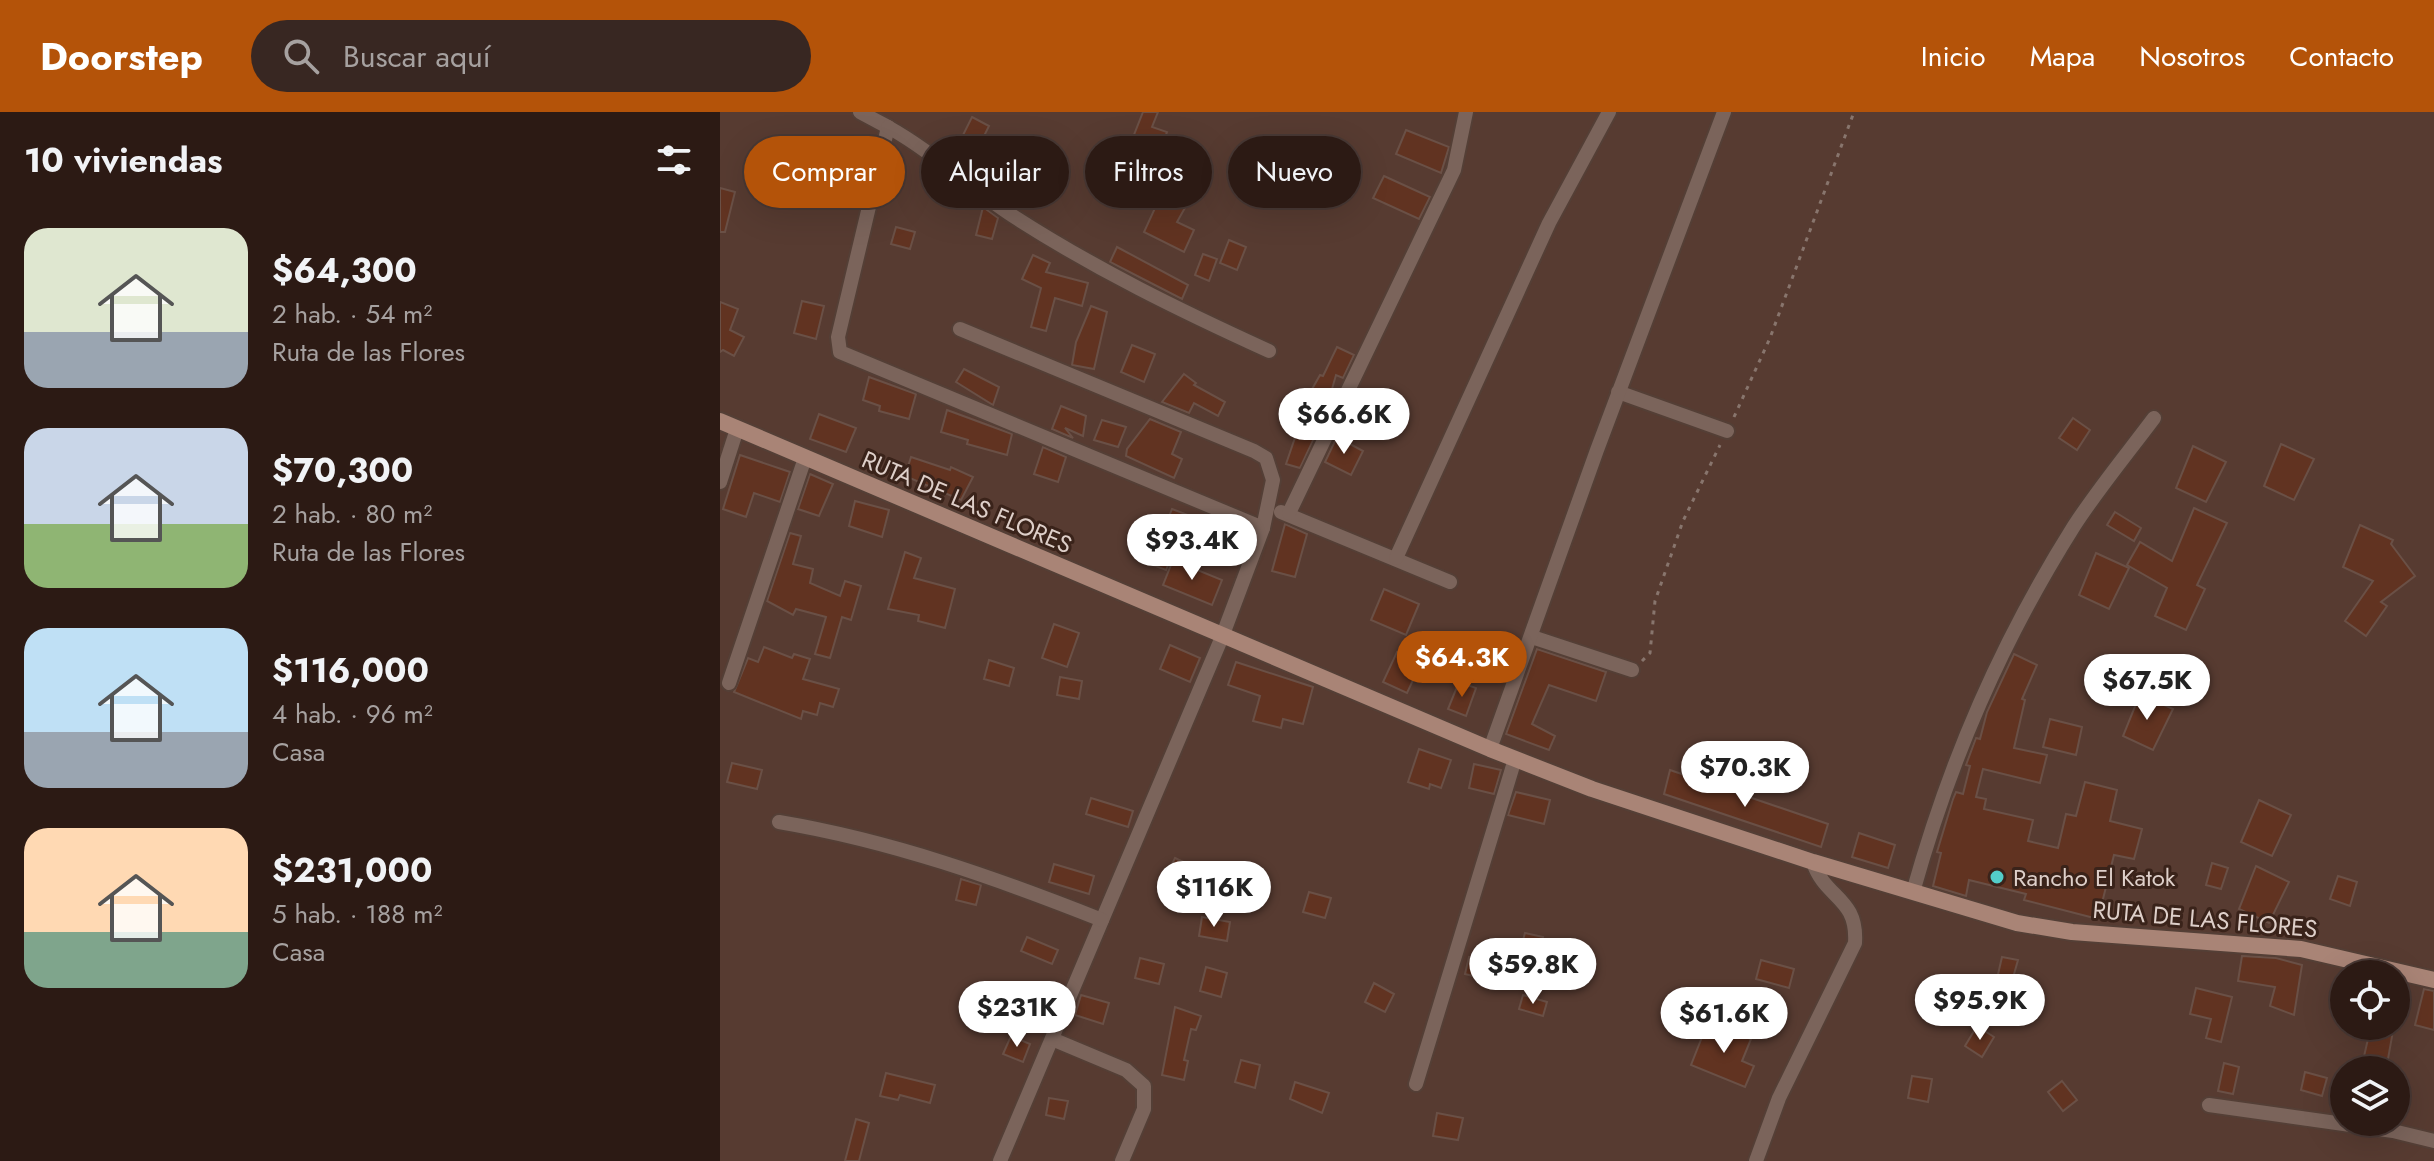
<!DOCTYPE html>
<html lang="es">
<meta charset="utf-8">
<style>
:root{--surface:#2c1a14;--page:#382722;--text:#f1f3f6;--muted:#a6a1a0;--line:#483834;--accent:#b45309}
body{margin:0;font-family:Jost,sans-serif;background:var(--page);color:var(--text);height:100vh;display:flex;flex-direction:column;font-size:30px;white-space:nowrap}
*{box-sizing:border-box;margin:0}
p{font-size:26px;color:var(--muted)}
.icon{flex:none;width:44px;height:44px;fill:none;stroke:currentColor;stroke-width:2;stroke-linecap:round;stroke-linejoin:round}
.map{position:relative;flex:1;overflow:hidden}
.side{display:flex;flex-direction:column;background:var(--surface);width:720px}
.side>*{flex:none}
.top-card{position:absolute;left:24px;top:24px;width:760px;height:72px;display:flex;gap:16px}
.fabs{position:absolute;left:1610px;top:848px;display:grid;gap:16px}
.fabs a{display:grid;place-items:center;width:80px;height:80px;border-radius:50%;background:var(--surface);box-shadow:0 8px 32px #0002,0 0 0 2px var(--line);font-size:40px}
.price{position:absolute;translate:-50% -68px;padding:0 18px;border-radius:28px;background:#fff;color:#222;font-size:26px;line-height:52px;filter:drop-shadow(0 2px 4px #0008)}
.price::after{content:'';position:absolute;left:50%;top:48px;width:24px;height:18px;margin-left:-12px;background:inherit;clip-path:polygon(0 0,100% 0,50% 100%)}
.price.active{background:var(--accent);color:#fff}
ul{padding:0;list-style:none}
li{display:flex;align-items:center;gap:24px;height:200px;padding:0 24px}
li span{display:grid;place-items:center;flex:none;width:224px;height:160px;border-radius:24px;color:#555}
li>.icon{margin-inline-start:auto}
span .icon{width:96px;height:96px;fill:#fffc;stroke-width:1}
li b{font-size:34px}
h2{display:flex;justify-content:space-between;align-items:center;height:96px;padding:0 24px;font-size:34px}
.pill{padding:0 28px;border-radius:36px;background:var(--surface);box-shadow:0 8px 32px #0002,0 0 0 2px var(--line);font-size:28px;line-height:72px}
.pill.active{background:var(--accent);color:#fff}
header{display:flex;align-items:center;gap:48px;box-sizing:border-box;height:112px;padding:0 40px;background:var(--accent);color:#fff}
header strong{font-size:38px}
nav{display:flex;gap:44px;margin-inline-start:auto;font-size:28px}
.search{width:560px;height:72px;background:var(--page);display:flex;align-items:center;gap:20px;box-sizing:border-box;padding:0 28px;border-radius:44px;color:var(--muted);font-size:30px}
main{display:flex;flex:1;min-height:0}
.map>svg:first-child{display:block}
</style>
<header>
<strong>Doorstep</strong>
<div class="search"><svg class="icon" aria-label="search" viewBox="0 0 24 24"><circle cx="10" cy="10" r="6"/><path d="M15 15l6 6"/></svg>Buscar aquí</div>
<nav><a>Inicio</a><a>Mapa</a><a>Nosotros</a><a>Contacto</a></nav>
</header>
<main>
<section class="side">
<h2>10 viviendas<svg class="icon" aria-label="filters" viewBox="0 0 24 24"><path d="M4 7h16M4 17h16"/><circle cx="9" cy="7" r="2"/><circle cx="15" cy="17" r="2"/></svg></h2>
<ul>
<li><span style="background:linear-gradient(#dfe7d0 65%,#9aa5b1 0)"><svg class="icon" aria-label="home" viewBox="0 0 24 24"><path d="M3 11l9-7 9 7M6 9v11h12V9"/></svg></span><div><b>$64,300</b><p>2 hab. · 54 m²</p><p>Ruta de las Flores</p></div></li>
<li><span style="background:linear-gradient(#c9d6e8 60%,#8fb573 0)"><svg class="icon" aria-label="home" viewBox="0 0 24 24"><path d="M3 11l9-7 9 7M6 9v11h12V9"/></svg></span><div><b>$70,300</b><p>2 hab. · 80 m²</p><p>Ruta de las Flores</p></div></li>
<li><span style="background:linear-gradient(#bfe0f5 65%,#9aa5b1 0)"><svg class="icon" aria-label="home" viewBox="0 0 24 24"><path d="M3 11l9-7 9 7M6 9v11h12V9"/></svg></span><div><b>$116,000</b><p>4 hab. · 96 m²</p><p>Casa</p></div></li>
<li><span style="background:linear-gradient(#ffd9b3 65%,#7fa58c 0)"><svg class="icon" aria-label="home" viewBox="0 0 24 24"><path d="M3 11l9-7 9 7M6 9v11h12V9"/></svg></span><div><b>$231,000</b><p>5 hab. · 188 m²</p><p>Casa</p></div></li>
</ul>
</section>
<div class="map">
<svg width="1714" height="1049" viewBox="0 0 1714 1049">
<rect width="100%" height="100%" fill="#3a231a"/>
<!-- green -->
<path fill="#573b31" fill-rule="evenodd" d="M0 0H1714V1049H0ZM1624 862H1676V914H1624ZM1624 958H1676V1010H1624Z"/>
<!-- building -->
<g fill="#613321" stroke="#6a5046" stroke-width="2">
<path d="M423 0H438L432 15 447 20 436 49 408 38Z"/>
<path d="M252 5 269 14 252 48 235 39Z"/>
<path d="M686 18 729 35 721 61 676 42Z"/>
<path d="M428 53 475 78 457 110 474 118 464 140 424 120 442 81 420 69Z"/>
<path d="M664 64 710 85 699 107 653 86Z"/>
<path d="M0 76 15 80 5 120H0Z"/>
<path d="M263 95 278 106 272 127 256 123Z"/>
<path d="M176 115 195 120 190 137 171 132Z"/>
<path d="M509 128 526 135 517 158 500 151Z"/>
<path d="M397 135 468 173 462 187 390 150Z"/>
<path d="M483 142 497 147 489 169 475 163Z"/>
<path d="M313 143 330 151 326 160 368 171 362 194 335 186 326 219 311 215 321 176 302 167Z"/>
<path d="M82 189 104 194 96 227 74 221Z"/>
<path d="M0 190 18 197 10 218 24 225 14 244 3 238 0 240Z"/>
<path d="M371 194 387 200 374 257 352 253 356 230Z"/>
<path d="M412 233 435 242 424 270 401 260Z"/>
<path d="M617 235 634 243 623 266 616 263 604 305 580 356 566 352 591 279 600 263 603 264Z"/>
<path d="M244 257 279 275 273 293 236 270Z"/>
<path d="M464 262 476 271 474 273 505 290 498 304 474 291 469 301 442 290Z"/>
<path d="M149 265 196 282 189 307 159 299 160 294 143 288Z"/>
<path d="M341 294 366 304 363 324 345 316 353 326 332 317Z"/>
<path d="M227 298 292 322 287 343 247 332 248 328 221 320Z"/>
<path d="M99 302 136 316 126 340 90 327Z"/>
<path d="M1353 306 1370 318 1357 338 1339 326Z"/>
<path d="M430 307 461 320 452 342 462 347 454 366 406 344 407 337Z"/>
<path d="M382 308 406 315 398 335 374 328Z"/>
<path d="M617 325 643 339 631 363 605 350Z"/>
<path d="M1561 332 1594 347 1574 388 1544 374Z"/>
<path d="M1473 334 1506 350 1486 390 1456 376Z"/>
<path d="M323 335 346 345 338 370 314 362Z"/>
<path d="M20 343 70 360 60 390 34 381 26 405 3 397Z"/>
<path d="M191 345 230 358 231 355 253 365 241 388 185 364Z"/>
<path d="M90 362 113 372 99 404 78 397Z"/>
<path d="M135 389 169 398 162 425 129 414Z"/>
<path d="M1474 396 1507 411 1477 473 1485 477 1466 518 1435 504 1447 476 1407 453 1420 430 1452 449Z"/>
<path d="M452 397 468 403 446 458 430 452Z"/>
<path d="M1395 400 1421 416 1414 429 1387 413Z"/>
<path d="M565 412 587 422 575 465 552 459Z"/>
<path d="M1640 413 1673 428 1671 432 1695 464 1661 490 1667 494 1646 524 1625 509 1653 469 1623 455Z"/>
<path d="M70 421 81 424 73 452 93 457 90 471 120 484 125 469 141 474 131 508 122 505 110 546 95 542 106 505 76 497 73 503 47 489Z"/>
<path d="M185 440 201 446 194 466 235 477 225 516 198 509 199 503 168 497Z"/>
<path d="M1376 441 1409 456 1389 497 1359 483Z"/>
<path d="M453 448 502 468 492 493 443 473Z"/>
<path d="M664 477 699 492 686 523 651 508Z"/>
<path d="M334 512 359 521 347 555 322 546Z"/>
<path d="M450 533 480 546 470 570 440 557Z"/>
<path d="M44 535 72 546 74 542 90 547 83 567 119 577 113 595 100 591 97 603 83 599 81 607 14 580 28 546 38 550Z"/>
<path d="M817 537 886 560 876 589 829 573 812 612 835 624 829 638 786 622Z"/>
<path d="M677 540 701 551 687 581 663 570Z"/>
<path d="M1294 542 1317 553 1302 587 1305 588 1294 636 1327 643 1320 671 1263 657 1256 685 1266 687 1264 697 1313 708 1308 729 1338 736 1346 702 1356 704 1365 670 1397 678 1390 709 1422 717 1414 747 1394 743 1378 807 1304 788 1306 782 1249 768 1246 784 1213 774 1221 741 1217 740 1233 687 1236 680 1243 682 1250 654 1246 653 1256 626 1260 627 1267 600Z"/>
<path d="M269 548 294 556 289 574 264 567Z"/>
<path d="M516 550 593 575 583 612 563 607 561 616 533 609 540 584 508 573Z"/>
<path d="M340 565 362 569 359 587 337 583Z"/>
<path d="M739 570 756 576 746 604 728 597Z"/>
<path d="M1420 582 1453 597 1433 638 1403 624Z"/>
<path d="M1330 607 1362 615 1356 643 1323 635Z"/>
<path d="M699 637 731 648 721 676 710 672 709 677 688 670Z"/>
<path d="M12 651 42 658 37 677 7 670Z"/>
<path d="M754 652 781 658 774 682 749 676Z"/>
<path d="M950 658 1108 712 1101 735 944 682Z"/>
<path d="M796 680 830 688 824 712 788 703Z"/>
<path d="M371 686 413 699 408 715 366 702Z"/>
<path d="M1539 688 1571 703 1552 744 1521 730Z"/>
<path d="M1139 721 1175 733 1168 756 1132 745Z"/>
<path d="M455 746 478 757 470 772 448 760Z"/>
<path d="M1492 751 1508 756 1501 777 1486 773Z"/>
<path d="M334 752 374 764 369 782 329 770Z"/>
<path d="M1536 754 1569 770 1549 811 1519 797Z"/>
<path d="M1618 764 1637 770 1630 794 1610 787Z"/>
<path d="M241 767 261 773 256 793 236 788Z"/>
<path d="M589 780 611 786 605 806 583 800Z"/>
<path d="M482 805 510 810 507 829 479 824Z"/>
<path d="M805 821 823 825 819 844 800 839Z"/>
<path d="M307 825 338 838 332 852 301 839Z"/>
<path d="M1522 844 1556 846 1582 853 1574 903 1550 894 1555 875 1518 869Z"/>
<path d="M749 845 804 859 800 876 745 862Z"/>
<path d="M1282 845 1298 848 1283 901 1270 897Z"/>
<path d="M420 846 444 852 439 872 415 866Z"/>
<path d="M1041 848 1074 857 1069 876 1036 867Z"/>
<path d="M486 855 507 861 501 885 480 879Z"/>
<path d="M654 871 674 882 665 900 645 890Z"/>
<path d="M1476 876 1512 885 1501 930 1486 926 1491 907 1470 902Z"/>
<path d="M1704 877 1714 879V918L1695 913Z"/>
<path d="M361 883 389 891 383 912 355 903Z"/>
<path d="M803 883 827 890 823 904 799 897Z"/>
<path d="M455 895 481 904 476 918 471 917 464 948 468 949 464 968 442 963Z"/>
<path d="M988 910 1031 927 1022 949 1034 954 1025 975 971 953Z"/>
<path d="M1257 914 1274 925 1262 945 1245 934Z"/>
<path d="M1651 914H1667L1673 919 1666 958 1642 953Z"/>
<path d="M291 924 310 932 303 950 283 942Z"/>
<path d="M521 948 540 953 535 976 515 970Z"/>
<path d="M1504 951 1519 955 1513 982 1498 979Z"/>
<path d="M1585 960 1607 966 1602 984 1581 978Z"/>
<path d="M166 961 215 973 210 991 180 983 178 988 160 984Z"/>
<path d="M1192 964 1212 967 1208 990 1188 986Z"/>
<path d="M1342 969 1357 988 1343 999 1328 980Z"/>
<path d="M575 970 609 981 602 1001 570 987Z"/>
<path d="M329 986 348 989 344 1007 326 1003Z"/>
<path d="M717 1001 743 1006 738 1028 713 1024Z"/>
<path d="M136 1007 149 1011 139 1049H125Z"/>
</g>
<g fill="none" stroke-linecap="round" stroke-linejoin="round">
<!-- street casing -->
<g stroke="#543f36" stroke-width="18">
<g id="street">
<path d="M140 0 168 15 118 225 120 240 543 416"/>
<path d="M168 15C213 40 250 76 293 104 377 158 459 198 549 239"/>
<path d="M240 217 534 339 546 346 553 368 543 416 502 525 280 1049"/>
<path d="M898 280 1007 319"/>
<path d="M0 370 17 317"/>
<path d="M561 400 730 470"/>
<path d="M569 401 734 58 746 0"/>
<path d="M676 446 829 111 889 0"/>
<path d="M812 525 912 558"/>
<path d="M9 571 85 346"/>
<path d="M770 637 877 338 1004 0"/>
<path d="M59 710C172 729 276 766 382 808"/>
<path d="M1193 780C1230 648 1281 530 1354 414 1378 377 1407 342 1434 306"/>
<path d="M332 927 406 958 424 974V997L402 1049"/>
<path d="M696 972 795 647"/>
<path d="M1489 993 1673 1019 1714 1029"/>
<path d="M1036 1049 1059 986 1135 831C1138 785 1105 787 1093 750"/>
</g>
</g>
<!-- secondary casing -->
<g stroke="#543f36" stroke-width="20">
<path id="secondary" d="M0 309 770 637 872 677 1093 750 1297 811 1352 820 1581 837 1714 868"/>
</g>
<!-- path -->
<g stroke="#88756d" stroke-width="3" stroke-dasharray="4 6" stroke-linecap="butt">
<path d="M1014 305 1050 226 1134 0"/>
<path d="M922 549 930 541 935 489 963 409 1000 333"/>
</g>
<!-- street -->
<use href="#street" stroke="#7b645b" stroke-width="14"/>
<!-- secondary -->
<use href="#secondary" stroke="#a98476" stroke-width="16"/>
</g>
<!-- markers -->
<circle fill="#53cdc9" stroke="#3a231a" stroke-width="3" cx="1277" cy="765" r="8"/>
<g text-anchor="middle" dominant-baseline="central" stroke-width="6" stroke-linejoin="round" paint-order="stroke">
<!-- street labels -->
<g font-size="24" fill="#decfc9" stroke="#3a231a">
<text transform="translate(247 390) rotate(23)">RUTA DE LAS FLORES</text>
<text transform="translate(1485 807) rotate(5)">RUTA DE LAS FLORES</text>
</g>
<!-- poi labels -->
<g font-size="24" fill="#decfc9" stroke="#3a231a" text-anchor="start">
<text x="1293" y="765">Rancho El Katok</text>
</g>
</g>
</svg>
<div class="fabs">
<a><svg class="icon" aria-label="locate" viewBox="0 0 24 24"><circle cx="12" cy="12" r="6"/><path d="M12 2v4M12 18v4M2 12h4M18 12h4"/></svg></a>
<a><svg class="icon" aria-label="layers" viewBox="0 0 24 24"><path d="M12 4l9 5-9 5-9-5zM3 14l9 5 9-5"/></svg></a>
</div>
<b class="price" style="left:624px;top:344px">$66.6K</b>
<b class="price" style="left:472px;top:470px">$93.4K</b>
<b class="price active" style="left:742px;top:587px">$64.3K</b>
<b class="price" style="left:1427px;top:610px">$67.5K</b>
<b class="price" style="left:1025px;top:697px">$70.3K</b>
<b class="price" style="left:494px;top:817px">$116K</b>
<b class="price" style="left:813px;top:894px">$59.8K</b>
<b class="price" style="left:1260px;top:930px">$95.9K</b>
<b class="price" style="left:297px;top:937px">$231K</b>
<b class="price" style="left:1004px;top:943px">$61.6K</b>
<div class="top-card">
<a class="pill active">Comprar</a>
<a class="pill">Alquilar</a>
<a class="pill">Filtros</a>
<a class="pill">Nuevo</a>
</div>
</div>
</main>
